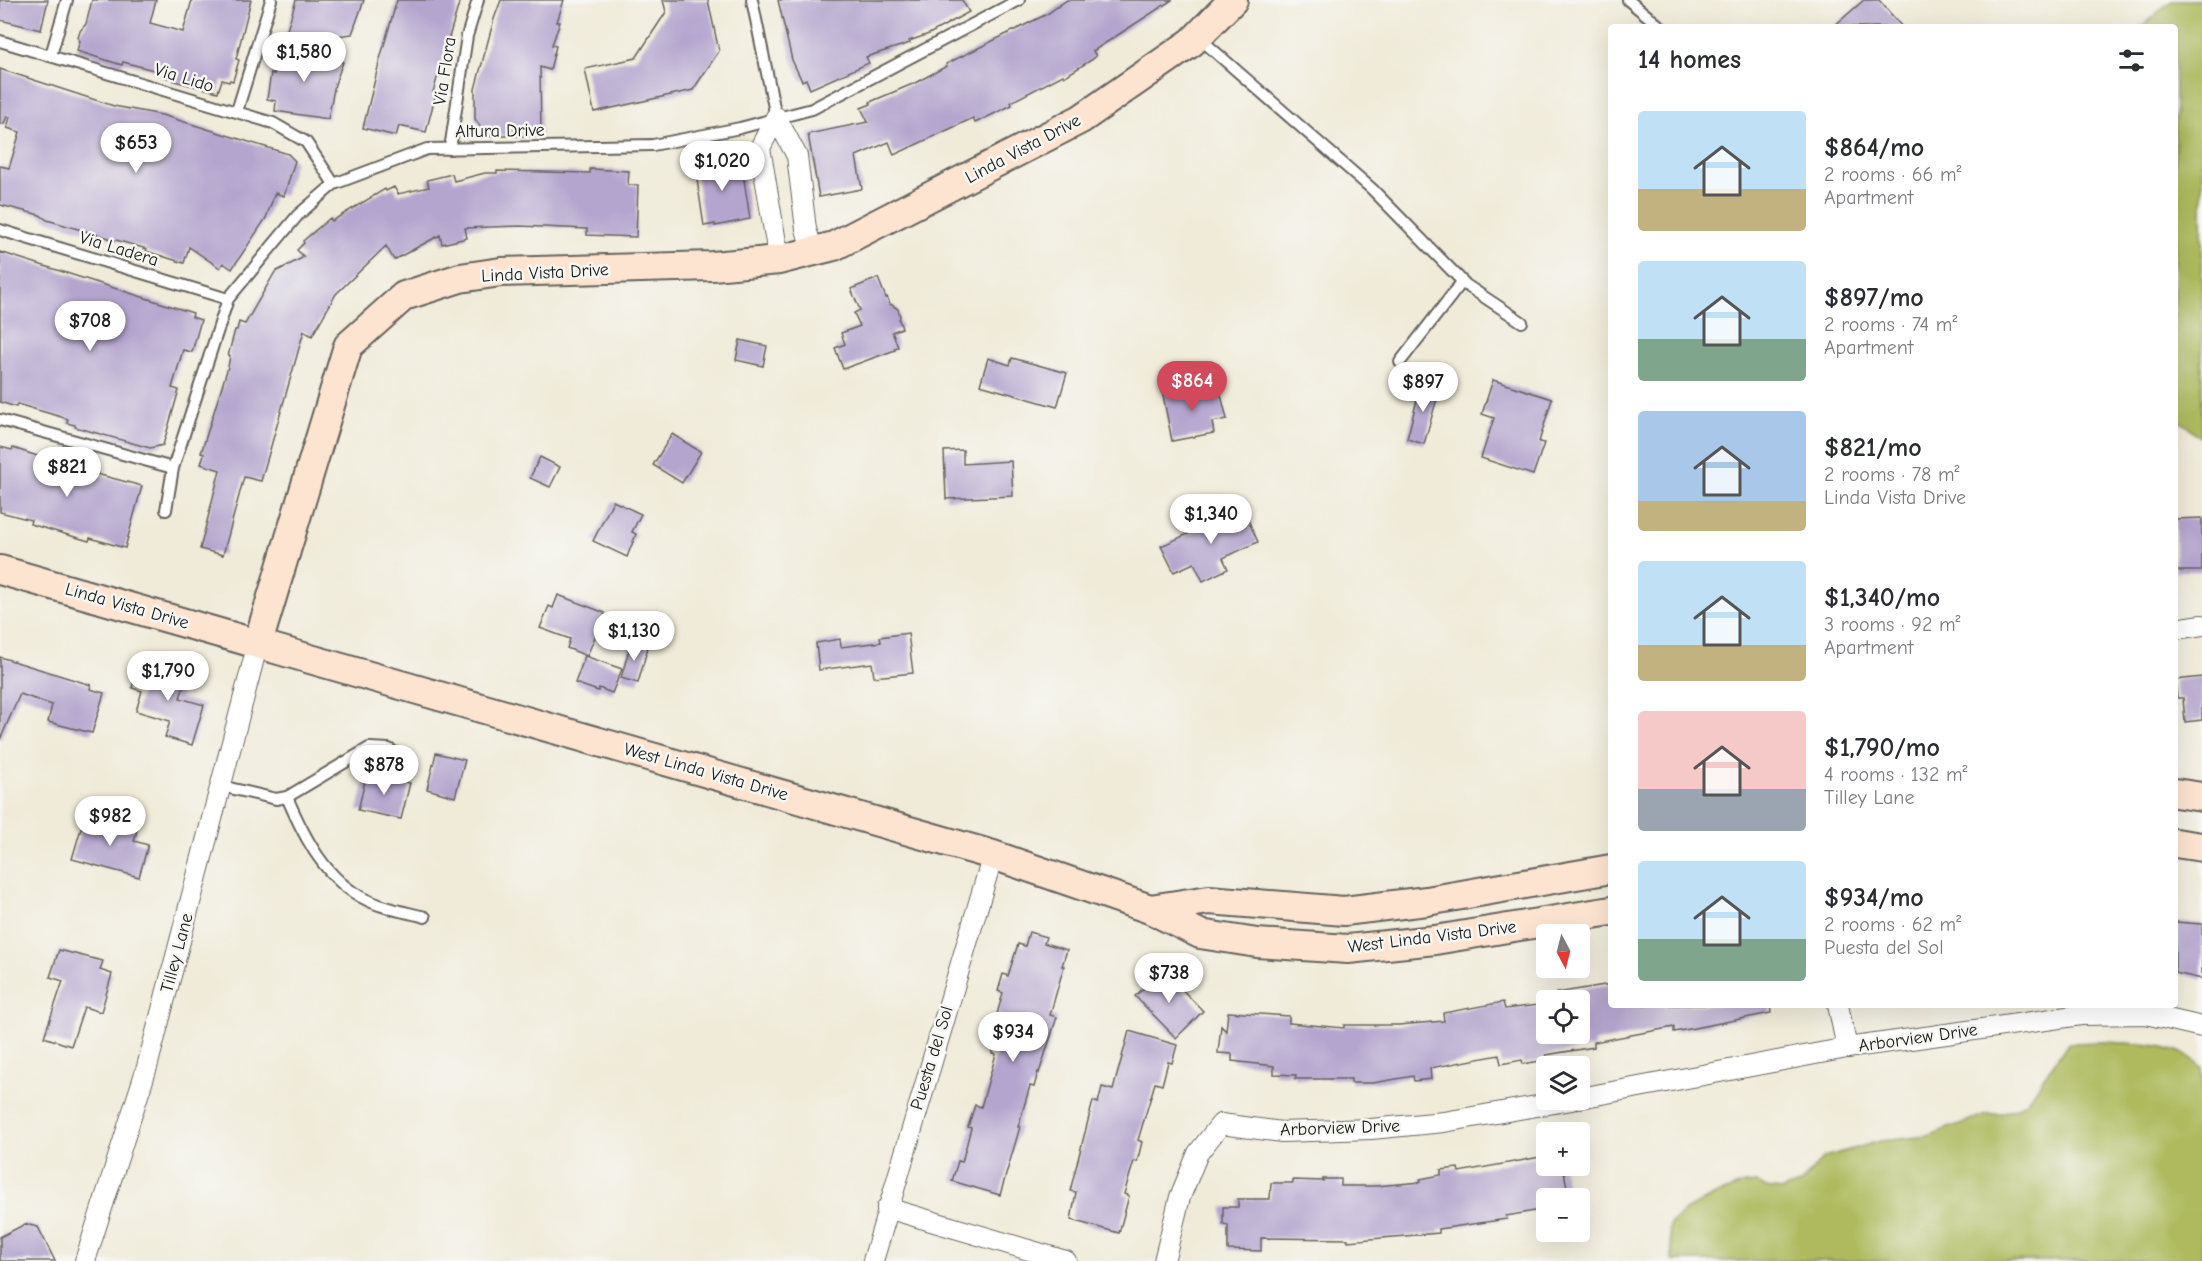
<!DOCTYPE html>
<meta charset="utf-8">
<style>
:root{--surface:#fff;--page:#f7f7f7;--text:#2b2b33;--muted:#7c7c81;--accent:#d1495b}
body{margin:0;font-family:"Comic Neue",sans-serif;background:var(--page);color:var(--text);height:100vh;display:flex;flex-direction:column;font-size:22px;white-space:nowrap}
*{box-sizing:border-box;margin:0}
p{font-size:20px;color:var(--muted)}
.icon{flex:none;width:33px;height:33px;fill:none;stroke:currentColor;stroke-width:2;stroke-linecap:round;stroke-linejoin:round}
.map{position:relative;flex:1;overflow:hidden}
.side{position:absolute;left:1608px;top:24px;width:570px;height:984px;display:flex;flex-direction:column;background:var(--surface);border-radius:6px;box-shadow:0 6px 24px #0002}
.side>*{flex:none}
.needle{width:39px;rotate:173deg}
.controls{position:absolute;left:1536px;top:924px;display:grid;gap:12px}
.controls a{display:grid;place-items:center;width:54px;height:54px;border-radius:6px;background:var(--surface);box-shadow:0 6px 24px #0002;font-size:30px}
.price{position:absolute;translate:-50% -51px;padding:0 14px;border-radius:21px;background:#fff;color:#222;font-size:20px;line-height:39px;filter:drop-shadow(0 2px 3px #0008)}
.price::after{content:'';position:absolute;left:50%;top:36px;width:18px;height:14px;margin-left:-9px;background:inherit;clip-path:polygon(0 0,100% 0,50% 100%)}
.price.active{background:var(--accent);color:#fff}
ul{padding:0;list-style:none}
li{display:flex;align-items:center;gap:18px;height:150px;padding:0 30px}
li span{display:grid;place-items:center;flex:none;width:168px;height:120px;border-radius:6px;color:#555}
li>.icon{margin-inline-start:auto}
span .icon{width:72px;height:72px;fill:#fffc;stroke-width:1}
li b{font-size:26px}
h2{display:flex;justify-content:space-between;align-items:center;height:72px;padding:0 30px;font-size:26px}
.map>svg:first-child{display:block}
</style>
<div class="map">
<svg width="2202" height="1261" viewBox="0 0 2202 1261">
<rect width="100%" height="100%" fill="#f6f6f2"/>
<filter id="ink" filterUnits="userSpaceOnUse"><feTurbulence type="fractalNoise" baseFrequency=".0167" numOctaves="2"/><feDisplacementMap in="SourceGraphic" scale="12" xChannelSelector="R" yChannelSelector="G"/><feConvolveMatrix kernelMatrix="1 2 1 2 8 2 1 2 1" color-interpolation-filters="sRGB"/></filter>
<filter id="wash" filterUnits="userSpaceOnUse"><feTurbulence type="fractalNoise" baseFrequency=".008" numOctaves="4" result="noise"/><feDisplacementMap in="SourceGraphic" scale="24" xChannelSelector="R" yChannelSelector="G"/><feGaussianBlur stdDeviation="1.35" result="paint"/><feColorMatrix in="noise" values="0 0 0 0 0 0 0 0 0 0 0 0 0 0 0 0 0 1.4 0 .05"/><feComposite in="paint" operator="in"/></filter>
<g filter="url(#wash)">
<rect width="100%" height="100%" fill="#f0ebd9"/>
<!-- green -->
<g fill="#aeba5d" stroke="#656b3c" stroke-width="1.5">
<path d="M2172 0H2202V438L2175 417V27H2141Z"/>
<path d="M2104 1042C2135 1044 2180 1041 2202 1068V1261H1672C1674 1248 1667 1237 1670 1224L1685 1211 1713 1196 1744 1184 1758 1183 1766 1188 1781 1190 1800 1184 1824 1157 1881 1141 1927 1136 1987 1114 2002 1113 2015 1109 2027 1101 2068 1043Z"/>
</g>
<g id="blocks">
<!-- building -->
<g fill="#b4a5ce">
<path d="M0 0H48L41 30 0 20Z"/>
<path d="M92 0H156L150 23 183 32 192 0H251L236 59 239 60 233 81 230 80 229 82 222 80 218 92 174 81 175 79 164 77 165 73 123 62 122 65 77 51 80 41 78 38 80 31 86 24Z"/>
<path d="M296 0H364L352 34 283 43Z"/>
<path d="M397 0H460L433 92 436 93 426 132 399 126 396 136 363 128 380 59Z"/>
<path d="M501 0H564L557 22H560L552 45 556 46 550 70 540 67 541 136H487L475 119V89L494 19Z"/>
<path d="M663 0H708L719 51 693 90 594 112 585 69 636 58 666 12Z"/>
<path d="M778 0H962L969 12 929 34 909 41 910 43 866 57 869 63 810 89 806 79 802 81 792 60Z"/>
<path d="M1067 0H1172L1093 51 1096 56 1093 59 1064 77 1063 75 1011 102 1012 105 975 123 973 118 894 155 889 142 856 156 862 189 819 197 808 134 868 122 861 108 871 104 870 102 915 83 947 66 946 64 1047 14Z"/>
<path d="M1864 0H1879L1902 27H1833Z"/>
<path d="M282 46 343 62 335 84 328 119 275 111 276 101 267 99 271 73 274 74Z"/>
<path d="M0 69 114 106 162 115 288 154 295 161 284 196 275 193 266 218 232 269 223 263 220 268 189 247 184 263 146 251 147 249 47 220 40 215 0 205V166L9 168 20 132 7 128 10 117 7 116 4 124H0Z"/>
<path d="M733 157 734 161 741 160 750 219 715 226V224L704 226 695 166 706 164 705 161Z"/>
<path d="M590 169 629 171 628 185H638L636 237 587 235V229L520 226 465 228 467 238 442 244 440 235 394 260 386 246 336 294 312 336 304 331 261 481 244 477 223 555 200 549 220 470 201 464 204 454 201 453 228 367 230 356H228L235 330H237L239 322 245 324 275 272 304 257 297 250 304 243 303 241 330 218 332 221 385 189 386 191 394 187 398 194 429 187 427 180 452 174 454 181 485 173H497V171L590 173Z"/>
<path d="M0 252 193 313 192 317 201 320 192 352 183 350 172 388 179 390 163 445 150 448 75 427V425L67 423 68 419 17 404 16 407 0 402Z"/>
<path d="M878 278 886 298 887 297 890 304 898 309 900 316 899 320 902 328 892 332 898 347 894 348 895 350 843 369 835 348 845 344 841 333 860 326 854 313 860 310 851 289Z"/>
<path d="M740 340 767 346 763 366 736 360Z"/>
<path d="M988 358 1010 365 1012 358 1067 373 1057 407 980 385Z"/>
<path d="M1493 380 1552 399 1539 442 1544 443 1533 475 1481 458 1494 418 1482 414Z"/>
<path d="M1192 384 1195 396 1220 391 1227 419 1212 422 1214 433 1172 441 1162 390Z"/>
<path d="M1421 384 1440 388 1424 444 1407 439Z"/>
<path d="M672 434 701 452 682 483 653 465Z"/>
<path d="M0 447 12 450 13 448 74 468 142 486 125 548 90 538 89 541 30 524 31 520 0 512Z"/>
<path d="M963 450V464L1011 461 1013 496 946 499 944 451Z"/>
<path d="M540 457 560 467 550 487 530 478Z"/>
<path d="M613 501 641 514 632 532 636 534 627 557 593 541Z"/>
<path d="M1243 509 1258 542 1223 558 1228 569 1203 581 1194 563 1174 572 1161 546Z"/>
<path d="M2202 518V571H2175V519Z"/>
<path d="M558 595 605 613 587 656 567 648 570 639 540 628 549 606 553 608Z"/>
<path d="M908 633 913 673 874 677 872 663 819 670 816 643 840 639 841 647 881 642 880 637Z"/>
<path d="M631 642 648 647 638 683 621 678Z"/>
<path d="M585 656 622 669 612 693 599 688 598 691 575 683Z"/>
<path d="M0 657 91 685 90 689 104 693 92 733 48 722 52 705 20 694 0 740Z"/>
<path d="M139 664 187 676 180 698 204 705 192 745 165 737 170 721 136 711 142 691 132 688Z"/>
<path d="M2202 677V720L2185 722 2183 698H2177L2175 680Z"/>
<path d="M436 753 465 760 455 797 427 789Z"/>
<path d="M367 773 410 783 401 819 358 810Z"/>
<path d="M85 815 137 830 134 841 148 845 139 877 72 859Z"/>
<path d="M2175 922 2202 924V979L2175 973Z"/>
<path d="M1029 932 1046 937 1044 943 1067 950 1062 966H1064L1050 1015 1057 1017 1039 1073 1038 1072 1034 1087 1030 1086 1018 1127H1020L1000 1195 952 1181 958 1161 962 1162 971 1128 968 1127 975 1105 981 1107 996 1054 992 1053 1003 1016 997 1014 1003 993 998 991 1003 974 1008 976 1018 944 1025 946Z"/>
<path d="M59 950 103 961 100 970 112 974 101 1012 84 1007 71 1046 44 1037 63 981 50 977Z"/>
<path d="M1164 971 1203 1011 1176 1038 1135 996Z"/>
<path d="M1611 984V1005H1770L1771 1013 1674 1032V1027L1594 1042V1047L1546 1055V1060L1523 1064 1522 1060 1501 1064 1499 1055 1430 1068 1431 1079 1414 1081 1413 1076 1373 1083H1351V1079H1295L1296 1075 1274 1074V1066L1232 1061V1054L1218 1053 1221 1026 1226 1031 1228 1012 1289 1016V1023L1344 1028V1025H1399L1444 1021 1443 1013 1503 1002 1505 1009 1546 1004V1034H1580V1000H1558L1556 993Z"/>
<path d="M1129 1031 1177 1045 1172 1063 1168 1062 1162 1085 1155 1083 1138 1140 1142 1142 1137 1162 1134 1161 1124 1194 1129 1196 1119 1233 1071 1220 1076 1192 1070 1191 1093 1101 1098 1103 1102 1087 1113 1090Z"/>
<path d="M1546 1156V1166H1563L1569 1198H1546V1209L1506 1216 1507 1219 1439 1229V1233L1348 1241V1239L1261 1238V1251L1228 1250V1225L1223 1224V1207H1238V1199H1270L1271 1183H1293V1180L1323 1181V1179H1341V1186H1376L1421 1182 1420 1179 1441 1175V1170L1458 1168 1459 1172Z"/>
<path d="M25 1224 38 1227 55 1261H0V1237Z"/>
</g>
</g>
</g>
<g filter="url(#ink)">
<use href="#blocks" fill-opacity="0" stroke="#66645e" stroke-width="1.5"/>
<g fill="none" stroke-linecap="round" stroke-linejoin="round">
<!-- lane casing -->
<g stroke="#66645e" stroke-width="14">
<g id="lane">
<path d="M752 0 776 117"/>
<path d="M1628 0 1661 27"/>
<path d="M1197 36 1372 189 1466 285 1522 322"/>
<path d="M0 41 273 123 306 142 334 184"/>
<path d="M51 55 67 0"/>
<path d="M237 111 271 0"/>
<path d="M450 149 467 36 478 0"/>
<path d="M0 230 228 299"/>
<path d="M1400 362 1462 282"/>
<path d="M0 420 173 468"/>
<path d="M166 510 173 468 228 299 298 215 334 184 427 149 653 145 740 128 812 109 1019 0"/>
<path d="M221 786 268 797 276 799 287 797 369 748 389 749 399 755"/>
<path d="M287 797C304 837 326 881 367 900 385 909 406 912 425 917"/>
</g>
</g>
<!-- street casing -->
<g stroke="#66645e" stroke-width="22">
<g id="street">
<path d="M779 260 760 148 776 117 797 156 806 229 813 252"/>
<path d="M2175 629 2202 625"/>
<path d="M1838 1005 1847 1048"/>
<path d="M1580 1098 1847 1048 2081 1015 2146 1014 2202 1027"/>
<path d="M887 1208 1066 1261"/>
<path d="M85 1261 147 1067 258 643"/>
<path d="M873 1261 993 855"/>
<path d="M1164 1261 1180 1197 1198 1153 1221 1124 1282 1132 1371 1129 1444 1122 1572 1100"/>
</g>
</g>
<!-- secondary casing -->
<g stroke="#66645e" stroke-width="32">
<g id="secondary">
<path d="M0 570 993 855 1150 909 1200 934 1257 943 1348 949 1435 940 1611 911"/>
<path d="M258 643 348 346 404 296 460 278 501 272 712 266 779 260 834 246 1081 119 1192 42 1233 0"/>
<path d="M2175 793 2202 797"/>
<path d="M2175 843 2202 847"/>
<path d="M1150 909 1209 900 1344 911 1427 901 1611 869"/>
</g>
</g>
<!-- lane -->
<use href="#lane" stroke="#fff" stroke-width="10"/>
<!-- street -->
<use href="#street" stroke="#fff" stroke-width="20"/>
<!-- secondary -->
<use href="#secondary" stroke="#fde4d0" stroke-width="28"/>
</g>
</g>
<g text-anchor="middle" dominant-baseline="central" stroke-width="5" stroke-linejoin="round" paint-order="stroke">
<!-- street labels -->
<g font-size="18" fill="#1c1c1c" stroke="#f6f6f2">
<text transform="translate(445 71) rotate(-81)">Via Flora</text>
<text transform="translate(184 78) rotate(17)">Via Lido</text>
<text transform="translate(500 131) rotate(-1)">Altura Drive</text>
<text transform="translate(1023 149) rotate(-28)">Linda Vista Drive</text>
<text transform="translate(119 249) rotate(17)">Via Ladera</text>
<text transform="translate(545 273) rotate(-3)">Linda Vista Drive</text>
<text transform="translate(127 606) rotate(16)">Linda Vista Drive</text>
<text transform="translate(706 772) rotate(16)">West Linda Vista Drive</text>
<text transform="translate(1432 937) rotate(-7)">West Linda Vista Drive</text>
<text transform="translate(177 953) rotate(-75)">Tilley Lane</text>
<text transform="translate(1918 1038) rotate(-8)">Arborview Drive</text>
<text transform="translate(932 1058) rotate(-73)">Puesta del Sol</text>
<text transform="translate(1340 1128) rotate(-2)">Arborview Drive</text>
</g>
</g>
</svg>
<div class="controls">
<a><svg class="needle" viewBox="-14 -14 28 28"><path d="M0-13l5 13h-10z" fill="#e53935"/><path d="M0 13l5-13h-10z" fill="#7c7c81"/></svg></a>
<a><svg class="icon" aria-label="locate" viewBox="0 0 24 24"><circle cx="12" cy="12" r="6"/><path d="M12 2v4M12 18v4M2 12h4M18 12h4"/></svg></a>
<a><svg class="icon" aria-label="layers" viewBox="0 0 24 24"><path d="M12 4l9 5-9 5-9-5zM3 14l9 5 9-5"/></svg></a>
<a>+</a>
<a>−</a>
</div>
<b class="price" style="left:304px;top:83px">$1,580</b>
<b class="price" style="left:136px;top:174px">$653</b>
<b class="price" style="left:722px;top:192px">$1,020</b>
<b class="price" style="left:90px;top:352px">$708</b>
<b class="price active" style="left:1192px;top:412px">$864</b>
<b class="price" style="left:1423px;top:413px">$897</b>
<b class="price" style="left:67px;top:498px">$821</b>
<b class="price" style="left:1211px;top:545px">$1,340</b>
<b class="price" style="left:634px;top:662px">$1,130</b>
<b class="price" style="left:168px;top:702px">$1,790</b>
<b class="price" style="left:384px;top:796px">$878</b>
<b class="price" style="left:110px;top:847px">$982</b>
<b class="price" style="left:1169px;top:1004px">$738</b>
<b class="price" style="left:1013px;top:1063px">$934</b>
<section class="side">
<h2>14 homes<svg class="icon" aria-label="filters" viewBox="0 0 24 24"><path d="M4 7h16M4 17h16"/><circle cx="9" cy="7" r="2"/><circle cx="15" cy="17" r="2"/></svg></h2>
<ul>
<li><span style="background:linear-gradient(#bfe0f5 65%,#c2b280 0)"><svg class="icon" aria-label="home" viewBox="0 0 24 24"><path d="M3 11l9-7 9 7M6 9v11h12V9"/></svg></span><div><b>$864/mo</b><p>2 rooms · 66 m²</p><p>Apartment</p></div></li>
<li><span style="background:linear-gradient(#bfe0f5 65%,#7fa58c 0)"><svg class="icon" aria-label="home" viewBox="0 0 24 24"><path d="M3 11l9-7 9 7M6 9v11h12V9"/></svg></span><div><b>$897/mo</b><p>2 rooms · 74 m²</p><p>Apartment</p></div></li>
<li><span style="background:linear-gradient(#a9c7e8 75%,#c2b280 0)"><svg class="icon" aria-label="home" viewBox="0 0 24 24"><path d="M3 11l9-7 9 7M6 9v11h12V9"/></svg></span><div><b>$821/mo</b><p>2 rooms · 78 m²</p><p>Linda Vista Drive</p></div></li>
<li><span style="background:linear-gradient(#bfe0f5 70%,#c2b280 0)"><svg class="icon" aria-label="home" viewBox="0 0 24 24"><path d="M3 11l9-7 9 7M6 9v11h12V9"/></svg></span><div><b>$1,340/mo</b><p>3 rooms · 92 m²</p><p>Apartment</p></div></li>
<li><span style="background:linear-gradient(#f6c9c9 65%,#9aa5b1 0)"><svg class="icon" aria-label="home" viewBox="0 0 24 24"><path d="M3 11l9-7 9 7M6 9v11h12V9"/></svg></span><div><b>$1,790/mo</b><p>4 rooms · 132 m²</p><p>Tilley Lane</p></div></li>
<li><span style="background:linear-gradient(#bfe0f5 65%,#7fa58c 0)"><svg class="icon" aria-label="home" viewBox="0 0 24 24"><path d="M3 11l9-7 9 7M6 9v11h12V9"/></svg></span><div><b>$934/mo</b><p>2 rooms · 62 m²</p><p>Puesta del Sol</p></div></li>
</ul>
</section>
</div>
